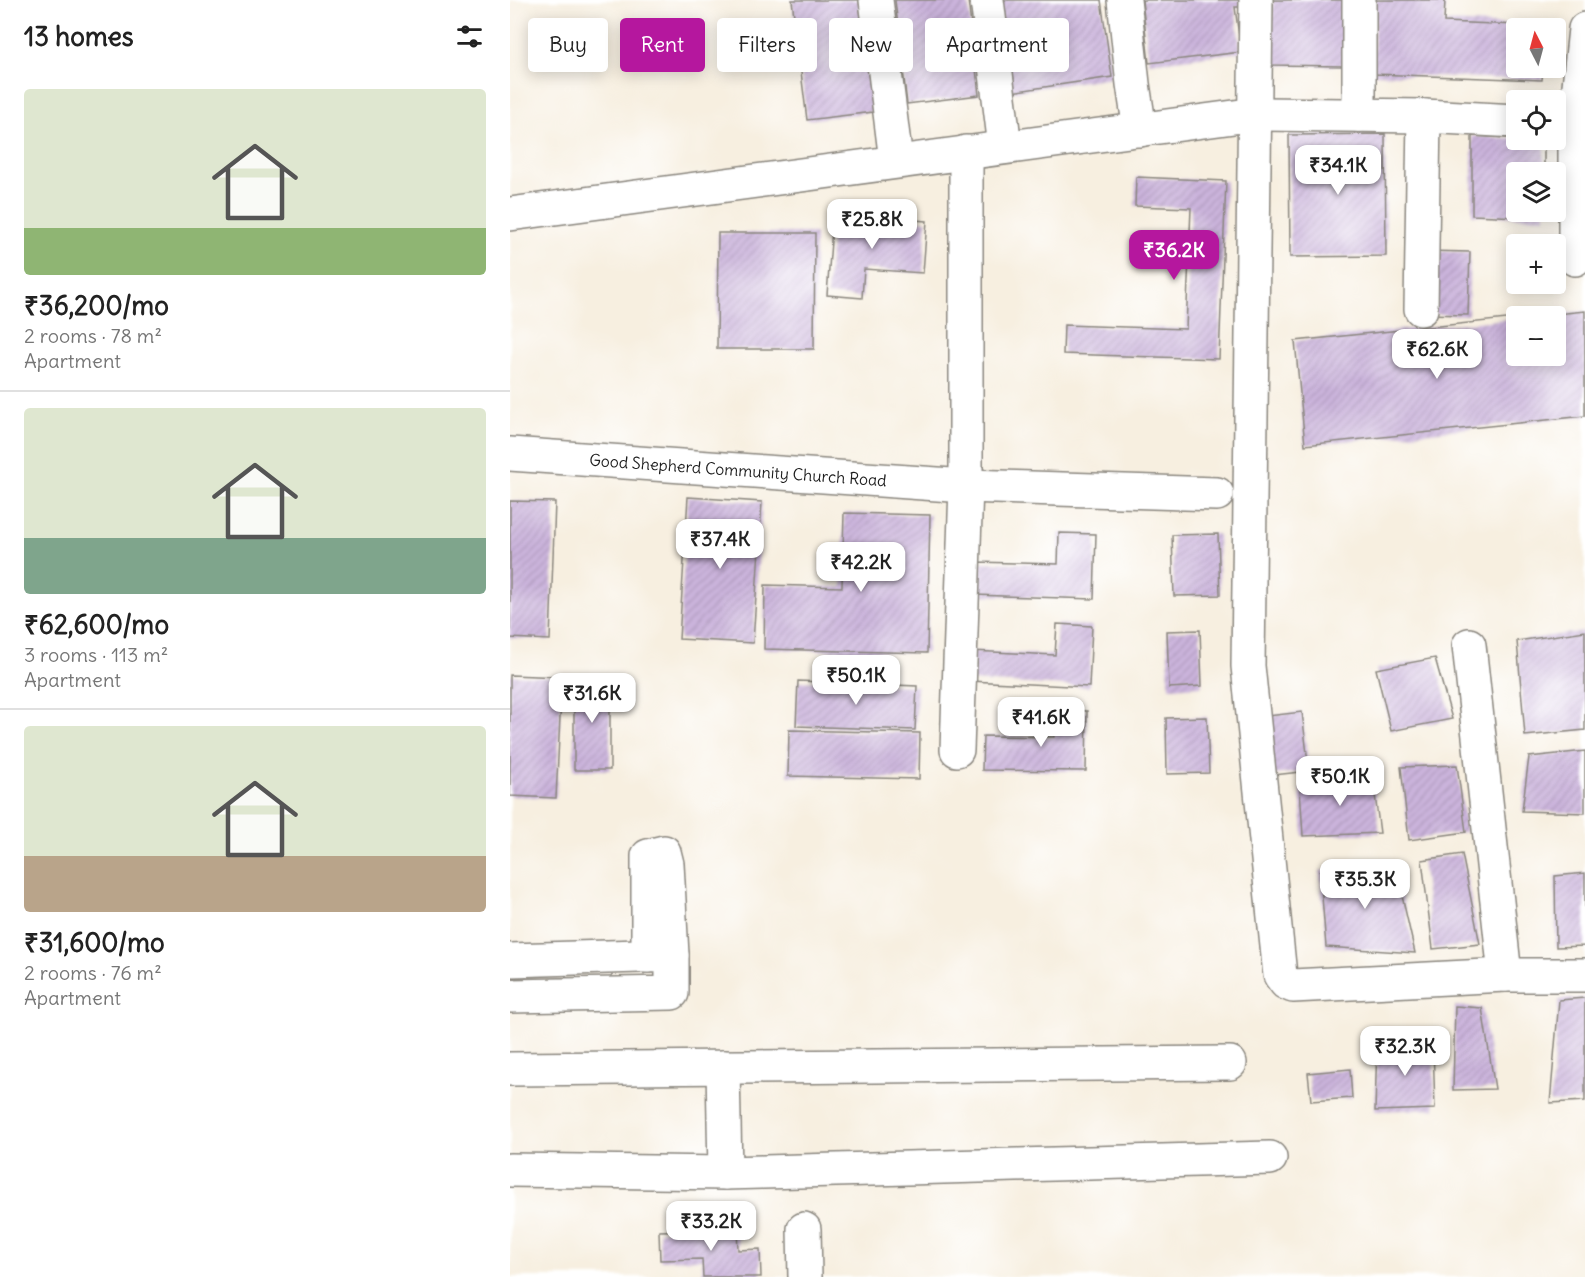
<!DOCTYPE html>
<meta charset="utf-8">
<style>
:root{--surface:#fff;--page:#f2f2f2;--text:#222;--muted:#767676;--line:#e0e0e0;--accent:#b5179e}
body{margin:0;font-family:Delius,sans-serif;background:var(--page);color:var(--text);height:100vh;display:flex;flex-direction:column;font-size:22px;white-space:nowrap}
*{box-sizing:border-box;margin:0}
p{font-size:20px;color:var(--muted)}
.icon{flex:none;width:33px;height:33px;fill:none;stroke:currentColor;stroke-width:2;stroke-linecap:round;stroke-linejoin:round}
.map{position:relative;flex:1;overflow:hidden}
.drawer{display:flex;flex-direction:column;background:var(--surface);width:510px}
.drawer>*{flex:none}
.top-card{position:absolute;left:18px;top:18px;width:570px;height:54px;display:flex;gap:12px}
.needle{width:39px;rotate:354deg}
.buttons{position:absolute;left:996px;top:18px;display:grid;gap:12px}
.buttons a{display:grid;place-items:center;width:60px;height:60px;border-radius:6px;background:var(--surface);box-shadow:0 3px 15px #0003;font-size:30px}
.price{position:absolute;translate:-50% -51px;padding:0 14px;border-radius:12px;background:#fff;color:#222;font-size:20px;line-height:39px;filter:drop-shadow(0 2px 3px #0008)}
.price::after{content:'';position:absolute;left:50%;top:36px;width:18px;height:14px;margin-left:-9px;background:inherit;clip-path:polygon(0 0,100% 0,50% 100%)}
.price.on{background:var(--accent);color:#fff}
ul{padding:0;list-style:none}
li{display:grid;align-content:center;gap:12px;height:318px;padding:0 24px}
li+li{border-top:2px solid var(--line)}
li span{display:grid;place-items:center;height:186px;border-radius:6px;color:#555}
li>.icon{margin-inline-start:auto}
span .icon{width:108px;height:108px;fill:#fffc;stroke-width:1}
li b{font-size:26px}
h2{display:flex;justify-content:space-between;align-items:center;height:72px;padding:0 24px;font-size:26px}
.tag{padding:0 21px;border-radius:6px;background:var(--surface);box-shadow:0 3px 15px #0003;font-size:21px;line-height:54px}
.tag.on{background:var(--accent);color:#fff}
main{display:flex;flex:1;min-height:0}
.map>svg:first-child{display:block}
</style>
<main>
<section class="drawer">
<h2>13 homes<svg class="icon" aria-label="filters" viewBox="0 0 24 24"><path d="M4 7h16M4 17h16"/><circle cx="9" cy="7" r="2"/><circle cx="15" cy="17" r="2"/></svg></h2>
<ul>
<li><span style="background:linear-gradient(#dfe7d0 75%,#8fb573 0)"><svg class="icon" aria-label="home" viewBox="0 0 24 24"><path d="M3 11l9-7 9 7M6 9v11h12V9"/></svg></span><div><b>₹36,200/mo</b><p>2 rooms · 78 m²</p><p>Apartment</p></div></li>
<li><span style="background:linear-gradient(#dfe7d0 70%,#7fa58c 0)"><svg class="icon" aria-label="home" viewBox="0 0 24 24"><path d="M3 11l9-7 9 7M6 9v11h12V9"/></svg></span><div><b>₹62,600/mo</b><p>3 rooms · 113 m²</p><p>Apartment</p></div></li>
<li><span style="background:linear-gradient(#dfe7d0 70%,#b9a48a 0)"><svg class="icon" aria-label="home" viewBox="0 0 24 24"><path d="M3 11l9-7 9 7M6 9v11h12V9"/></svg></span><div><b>₹31,600/mo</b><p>2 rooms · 76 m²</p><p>Apartment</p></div></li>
</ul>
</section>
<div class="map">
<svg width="1075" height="1277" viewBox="0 0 1075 1277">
<defs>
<pattern id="building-hatch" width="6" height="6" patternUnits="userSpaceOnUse" patternTransform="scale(1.5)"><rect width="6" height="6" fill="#cbb4dc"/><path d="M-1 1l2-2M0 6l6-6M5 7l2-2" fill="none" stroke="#ae9abc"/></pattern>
</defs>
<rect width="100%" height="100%" fill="#fff"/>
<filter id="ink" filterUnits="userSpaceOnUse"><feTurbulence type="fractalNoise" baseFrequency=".0167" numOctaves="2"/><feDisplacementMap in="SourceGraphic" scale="12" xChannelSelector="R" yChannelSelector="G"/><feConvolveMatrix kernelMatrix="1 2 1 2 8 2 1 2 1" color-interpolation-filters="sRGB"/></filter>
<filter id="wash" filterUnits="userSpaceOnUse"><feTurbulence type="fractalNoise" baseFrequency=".008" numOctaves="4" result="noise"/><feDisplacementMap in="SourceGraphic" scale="24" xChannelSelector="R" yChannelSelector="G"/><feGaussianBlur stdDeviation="1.35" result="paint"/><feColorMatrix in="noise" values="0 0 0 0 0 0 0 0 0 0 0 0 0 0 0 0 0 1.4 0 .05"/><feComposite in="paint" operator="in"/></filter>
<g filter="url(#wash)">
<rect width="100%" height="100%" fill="#f7efe0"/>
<g id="blocks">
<!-- building -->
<g fill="url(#building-hatch)">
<path d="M282 0H349L363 112 297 120Z"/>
<path d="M385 0H458L469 95 397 104Z"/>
<path d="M488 0H591L602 77 501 92Z"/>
<path d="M632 0H732L733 7H725L731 52 639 63Z"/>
<path d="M763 0H834L833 66 761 65Z"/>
<path d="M865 0H935L934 22 1034 26V28H1006V68H1033L1032 80 863 74Z"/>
<path d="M875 134 876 256 780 257 779 135Z"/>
<path d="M962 136 1034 140V172H1006V212H1035V218L962 215Z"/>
<path d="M626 177 716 181 709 359 553 354 554 325 676 329 681 208 625 206Z"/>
<path d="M323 214 417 221 413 273 354 269 352 298 317 295Z"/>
<path d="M208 233H305L304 349H207Z"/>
<path d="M916 251 960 252 958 315 914 314Z"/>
<path d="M1075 311V416L795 445 785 341 1006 318V356H1046V316H1036V315Z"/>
<path d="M178 497 252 502 243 643 169 639Z"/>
<path d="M0 501 45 502 40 640 0 638Z"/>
<path d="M334 513 420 515 417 653 254 649 255 585 332 587Z"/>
<path d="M549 533 586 534 584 599 464 595 465 562 548 564Z"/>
<path d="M708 534 710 595 664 596 662 535Z"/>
<path d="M547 624 582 626 579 687 460 681 461 651 545 655Z"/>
<path d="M690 630 692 686 659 688 657 631Z"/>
<path d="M1075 631V730L1015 736 1007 641Z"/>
<path d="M925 658 942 719 881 731 866 669Z"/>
<path d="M0 675 52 677 46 798 0 796Z"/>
<rect x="64" y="677" width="36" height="93"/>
<path d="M288 681 407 686 405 730 286 726Z"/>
<path d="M544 710 577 711 576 771 472 770 473 736 544 737Z"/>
<path d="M792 712 799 771 755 776 748 717Z"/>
<path d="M697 717 699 773 657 774 656 718Z"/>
<path d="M279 730 410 733 409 779 278 776Z"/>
<path d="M1075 751V813L1012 811 1019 757Z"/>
<path d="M947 765 956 832 899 840 891 767Z"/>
<path d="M862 772 870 833 793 836 790 788Z"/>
<path d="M952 854 970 944 923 949 912 860Z"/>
<path d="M885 865 905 953 816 947 810 871Z"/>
<path d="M1075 873V946L1046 947 1045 876Z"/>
<path d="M1075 998V1101L1040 1103 1049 1000Z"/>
<path d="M945 1006 972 1008 985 1089 943 1090Z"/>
<path d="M867 1042 923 1045 925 1109 865 1111Z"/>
<path d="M840 1069 842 1098 801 1101 798 1073Z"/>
<path d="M227 1229 228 1250 250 1249 251 1277H193L192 1259 150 1260 149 1231Z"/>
</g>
</g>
</g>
<g filter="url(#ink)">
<use href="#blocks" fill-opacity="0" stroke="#8a867e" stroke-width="1.5"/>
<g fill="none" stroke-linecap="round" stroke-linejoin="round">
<!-- minor casing -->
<g stroke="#8a867e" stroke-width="36">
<g id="minor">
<path d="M366 0 386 161"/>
<path d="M477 0 495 147"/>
<path d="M614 0 623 84 630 130"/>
<path d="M746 0 738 666 770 975 776 983 783 986 995 975H1075"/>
<path d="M849 115V0"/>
<path d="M0 214 746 114 914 116 1006 121"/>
<path d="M1065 259V124L1075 29"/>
<path d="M911 309 914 116"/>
<path d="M0 454 456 486 707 494"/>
<path d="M959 645 995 975"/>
<path d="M447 750 456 486V152"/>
<path d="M138 956V856L154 852 157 864 162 955"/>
<path d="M0 960 162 955V993L0 996"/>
<path d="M213 1067 215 1173"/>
<path d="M0 1069 720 1063"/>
<path d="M0 1170 215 1173 760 1158"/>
<path d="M294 1229 295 1277"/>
</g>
</g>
<!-- minor -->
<use href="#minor" stroke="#fff" stroke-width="33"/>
</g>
</g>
<g text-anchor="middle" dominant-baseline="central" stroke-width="4.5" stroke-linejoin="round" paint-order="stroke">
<!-- street labels -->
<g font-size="16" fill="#1c1c1c" stroke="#fff">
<text transform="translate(228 470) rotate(4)">Good Shepherd Community Church Road</text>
</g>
</g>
</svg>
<div class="buttons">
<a><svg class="needle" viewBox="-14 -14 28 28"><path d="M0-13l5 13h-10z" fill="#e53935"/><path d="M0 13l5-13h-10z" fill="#767676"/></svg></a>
<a><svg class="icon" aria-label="locate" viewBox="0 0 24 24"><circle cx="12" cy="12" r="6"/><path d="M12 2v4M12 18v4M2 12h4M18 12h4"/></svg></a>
<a><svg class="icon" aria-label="layers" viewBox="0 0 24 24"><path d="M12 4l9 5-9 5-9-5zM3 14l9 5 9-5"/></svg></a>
<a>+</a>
<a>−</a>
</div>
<b class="price" style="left:828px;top:196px">₹34.1K</b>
<b class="price" style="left:362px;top:250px">₹25.8K</b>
<b class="price on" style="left:664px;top:281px">₹36.2K</b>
<b class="price" style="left:927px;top:380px">₹62.6K</b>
<b class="price" style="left:210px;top:570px">₹37.4K</b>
<b class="price" style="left:351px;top:593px">₹42.2K</b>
<b class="price" style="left:346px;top:706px">₹50.1K</b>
<b class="price" style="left:82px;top:724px">₹31.6K</b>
<b class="price" style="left:531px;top:748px">₹41.6K</b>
<b class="price" style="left:830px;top:807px">₹50.1K</b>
<b class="price" style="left:855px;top:910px">₹35.3K</b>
<b class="price" style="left:895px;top:1077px">₹32.3K</b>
<b class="price" style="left:201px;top:1252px">₹33.2K</b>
<div class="top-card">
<a class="tag">Buy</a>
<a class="tag on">Rent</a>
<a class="tag">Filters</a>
<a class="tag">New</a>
<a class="tag">Apartment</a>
</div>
</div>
</main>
